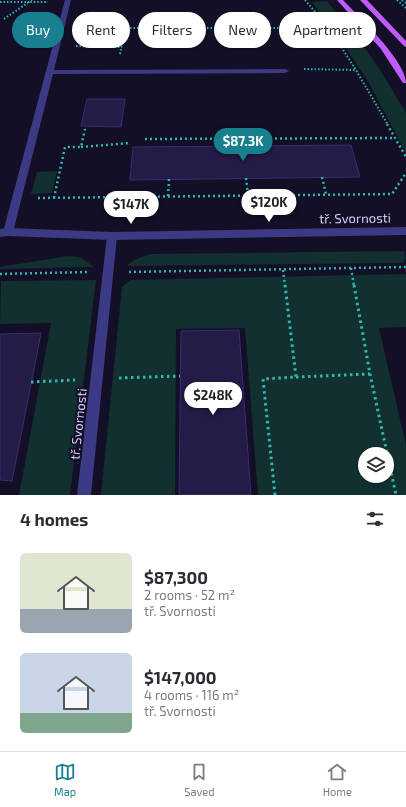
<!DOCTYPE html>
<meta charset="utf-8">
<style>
:root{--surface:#fff;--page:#f2f2f3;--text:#2b2b33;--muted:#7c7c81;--line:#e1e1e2;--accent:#187f8f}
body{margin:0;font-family:"Exo 2",sans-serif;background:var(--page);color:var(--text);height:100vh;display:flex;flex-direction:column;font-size:15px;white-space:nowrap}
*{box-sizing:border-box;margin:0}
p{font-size:13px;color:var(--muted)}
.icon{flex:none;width:22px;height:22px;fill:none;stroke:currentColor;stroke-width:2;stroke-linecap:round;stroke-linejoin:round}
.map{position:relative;height:495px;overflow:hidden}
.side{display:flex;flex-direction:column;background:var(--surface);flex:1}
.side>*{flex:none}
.hud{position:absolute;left:12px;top:12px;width:382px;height:36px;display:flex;gap:8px}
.buttons{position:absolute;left:358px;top:447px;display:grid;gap:8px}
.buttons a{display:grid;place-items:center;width:36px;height:36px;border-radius:50%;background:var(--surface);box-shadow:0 1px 3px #0004;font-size:20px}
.price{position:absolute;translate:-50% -34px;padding:0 9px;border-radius:14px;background:#fff;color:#222;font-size:13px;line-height:26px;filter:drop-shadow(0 1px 2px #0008)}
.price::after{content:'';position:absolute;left:50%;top:24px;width:12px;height:9px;margin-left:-6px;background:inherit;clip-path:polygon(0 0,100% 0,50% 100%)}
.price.on{background:var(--accent);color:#fff}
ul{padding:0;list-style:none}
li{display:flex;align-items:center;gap:12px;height:100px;padding:0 20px}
li span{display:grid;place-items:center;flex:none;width:112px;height:80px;border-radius:6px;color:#555}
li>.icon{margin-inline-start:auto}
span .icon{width:48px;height:48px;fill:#fffc;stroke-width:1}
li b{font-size:17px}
h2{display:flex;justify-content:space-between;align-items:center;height:48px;padding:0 20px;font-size:17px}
.chip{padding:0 14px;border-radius:18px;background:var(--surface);box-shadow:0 1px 3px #0004;font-size:14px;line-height:36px}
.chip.on{background:var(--accent);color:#fff}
.dock{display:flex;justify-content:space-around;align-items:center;height:56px;border-top:1px solid var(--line);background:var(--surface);font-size:11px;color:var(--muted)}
.dock a{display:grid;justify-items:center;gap:2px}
.dock .on{color:var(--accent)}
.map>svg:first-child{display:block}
</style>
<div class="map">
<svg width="406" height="495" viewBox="0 0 406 495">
<rect width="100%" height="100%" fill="#130f26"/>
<!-- green -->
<g fill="#12302f" fill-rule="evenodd">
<path d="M327 1 367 51 382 73 406 113V153L368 81 342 42 312 2Z"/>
<path d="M57 171 52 193 31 194 37 172Z"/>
<path d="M404 251 406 259 402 263H396L127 266 134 260 150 254Z"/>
<path d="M68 256 80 257 94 267 0 269V267Z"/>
<path d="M406 274V327L379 328 406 445V495H258L245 328 176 329 175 495H101L122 287 130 280ZM365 454H387V476H365Z"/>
<path d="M96 280 70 495H19L51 323 0 324 1 281Z"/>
</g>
<!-- building -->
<g fill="#241b47" stroke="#3b2d73">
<path d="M87 99H125L121 127 81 126Z"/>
<path d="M351 145 360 177 130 180 133 147Z"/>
<path d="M239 330 251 495H179L181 331Z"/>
<path d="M41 333 12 481 0 480V334Z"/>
</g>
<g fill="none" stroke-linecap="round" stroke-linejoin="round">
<!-- path-far2 -->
<g stroke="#2fb8b0" stroke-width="2" stroke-dasharray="1.5 2" stroke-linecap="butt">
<path d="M305 0 329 28 356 70 388 125"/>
<path d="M397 0 406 8"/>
<path d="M402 0 406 3"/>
<path d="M0 2H29L32 0"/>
<path d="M4 19 29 2H48"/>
<path d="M81 28H329"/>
<path d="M76 46 122 47"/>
<path d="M120 54 125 28"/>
<path d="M304 69 356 70"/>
</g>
<!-- path-far1 -->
<g stroke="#2fb8b0" stroke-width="2.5" stroke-dasharray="2 3" stroke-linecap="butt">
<path d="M387 124 406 157"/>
<path d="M145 139 395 138"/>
<path d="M81 147 130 143"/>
<path d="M322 177 326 194"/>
<path d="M246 178 248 195"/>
<path d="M168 196 169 179"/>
<path d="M38 198 392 194 406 173"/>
<path d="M54 198 65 147H81L85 129"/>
<path d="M351 268 354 286"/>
<path d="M283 270 285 286"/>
<path d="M129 272 406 267"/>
<path d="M0 274 87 272"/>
</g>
<!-- path -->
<g stroke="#2fb8b0" stroke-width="3" stroke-dasharray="2.5 3.5" stroke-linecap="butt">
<path d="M354 285 370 374 396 495"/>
<path d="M296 377 370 374"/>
<path d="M119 378 180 376"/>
<path d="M31 382 75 380"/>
<path d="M275 495 263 379 296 377 285 285"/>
</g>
<!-- minor -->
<g fill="#3d3a85" fill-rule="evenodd">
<path d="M65 0H71L54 70 285 69 289 71 285 73 53 74 13 232 11 235H5L3 232Z"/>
<path d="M112 232 115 233 117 236 91 495H77L107 236 109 233Z"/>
</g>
<!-- tertiary -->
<path fill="#3d3a85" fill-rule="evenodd" d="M406 227V235L112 240 8 236 0 237V229L8 228 112 232Z"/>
<!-- primary -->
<g fill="#c25bff" fill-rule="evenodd">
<path d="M337 0H343C359 17 406 61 406 83H403L381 49Z"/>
<path d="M360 0H367L406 41V47L404 46Z"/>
</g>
</g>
<g text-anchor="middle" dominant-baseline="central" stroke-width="4" stroke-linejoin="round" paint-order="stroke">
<!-- street labels -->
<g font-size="13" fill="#d9d4ff" stroke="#130f26">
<text transform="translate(355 218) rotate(-1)">tř. Svornosti</text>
<text transform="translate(78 424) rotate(-84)">tř. Svornosti</text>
</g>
</g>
</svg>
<div class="buttons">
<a><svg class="icon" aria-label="layers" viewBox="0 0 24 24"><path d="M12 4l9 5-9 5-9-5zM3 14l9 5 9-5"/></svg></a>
</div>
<b class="price on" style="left:243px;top:162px">$87.3K</b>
<b class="price" style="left:269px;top:223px">$120K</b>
<b class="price" style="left:131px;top:225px">$147K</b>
<b class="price" style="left:213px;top:416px">$248K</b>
<div class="hud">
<a class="chip on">Buy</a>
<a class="chip">Rent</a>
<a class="chip">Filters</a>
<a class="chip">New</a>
<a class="chip">Apartment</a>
</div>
</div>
<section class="side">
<h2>4 homes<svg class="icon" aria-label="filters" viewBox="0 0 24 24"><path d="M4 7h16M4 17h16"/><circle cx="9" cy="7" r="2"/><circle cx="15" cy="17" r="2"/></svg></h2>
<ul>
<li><span style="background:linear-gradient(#dfe7d0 70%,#9aa5b1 0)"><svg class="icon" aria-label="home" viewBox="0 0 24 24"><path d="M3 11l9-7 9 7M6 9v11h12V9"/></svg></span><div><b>$87,300</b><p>2 rooms · 52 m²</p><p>tř. Svornosti</p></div></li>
<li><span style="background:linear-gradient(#c9d6e8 75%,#7fa58c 0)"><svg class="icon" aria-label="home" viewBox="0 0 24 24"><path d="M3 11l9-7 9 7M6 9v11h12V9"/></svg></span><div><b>$147,000</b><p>4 rooms · 116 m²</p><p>tř. Svornosti</p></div></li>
</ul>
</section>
<nav class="dock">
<a class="on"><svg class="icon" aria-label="map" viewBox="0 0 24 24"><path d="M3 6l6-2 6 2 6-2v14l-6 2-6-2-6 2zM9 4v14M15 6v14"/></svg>Map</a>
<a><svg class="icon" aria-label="saved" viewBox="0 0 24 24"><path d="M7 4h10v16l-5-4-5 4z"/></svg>Saved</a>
<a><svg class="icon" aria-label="home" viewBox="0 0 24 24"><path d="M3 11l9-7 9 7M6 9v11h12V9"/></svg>Home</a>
</nav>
